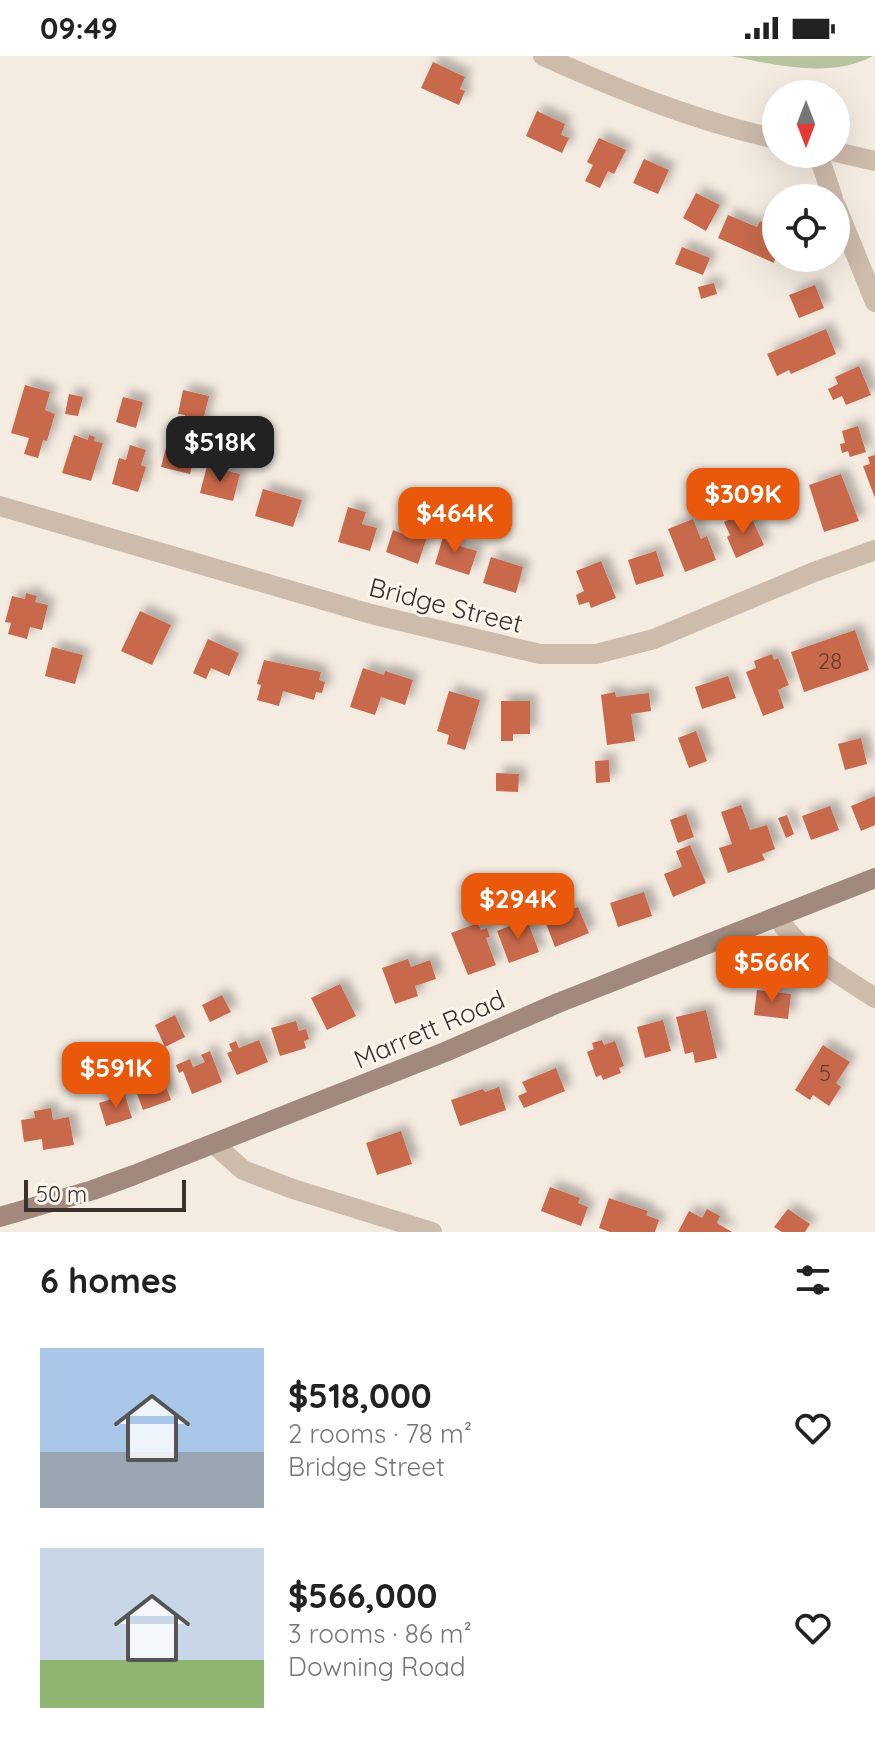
<!DOCTYPE html>
<meta charset="utf-8">
<style>
:root{--surface:#fff;--page:#f6f6f6;--text:#222;--muted:#767676;--accent:#ea580c}
body{margin:0;font-family:Quicksand,sans-serif;background:var(--page);color:var(--text);height:100vh;display:flex;flex-direction:column;font-size:30px;white-space:nowrap}
*{box-sizing:border-box;margin:0}
p{font-size:26px;color:var(--muted)}
.icon{flex:none;width:44px;height:44px;fill:none;stroke:currentColor;stroke-width:2;stroke-linecap:round;stroke-linejoin:round}
.map{position:relative;height:1176px;overflow:hidden}
.side{display:flex;flex-direction:column;background:var(--surface);flex:1}
.side>*{flex:none}
.needle{width:52px;rotate:180deg}
.buttons{position:absolute;left:762px;top:24px;display:grid;gap:16px}
.buttons a{display:grid;place-items:center;width:88px;height:88px;border-radius:50%;background:var(--surface);box-shadow:0 8px 32px #0002;font-size:40px}
.scale{position:absolute;left:24px;bottom:20px;width:162px;box-sizing:border-box;padding-left:8px;border:4px solid #3b302b;border-top:0;font-size:22px;line-height:28px;white-space:nowrap;color:#3b302b;-webkit-text-stroke:6px #fbf5ee;paint-order:stroke}
.price{position:absolute;translate:-50% -68px;padding:0 18px;border-radius:16px;background:var(--accent);color:#fff;font-size:26px;line-height:52px;filter:drop-shadow(0 2px 4px #0008)}
.price::after{content:'';position:absolute;left:50%;top:48px;width:24px;height:18px;margin-left:-12px;background:inherit;clip-path:polygon(0 0,100% 0,50% 100%)}
.price.active{background:#222;color:#fff}
ul{padding:0;list-style:none}
li{display:flex;align-items:center;gap:24px;height:200px;padding:0 40px}
li span{display:grid;place-items:center;flex:none;width:224px;height:160px;border-radius:0px;color:#555}
li>.icon{margin-inline-start:auto}
span .icon{width:96px;height:96px;fill:#fffc;stroke-width:1}
li b{font-size:34px}
h2{display:flex;justify-content:space-between;align-items:center;height:96px;padding:0 40px;font-size:34px}
.status{display:flex;justify-content:space-between;align-items:center;height:56px;padding:0 40px;background:var(--surface);direction:ltr}
.status svg{height:22px;fill:currentColor}
.map>svg:first-child{display:block}
</style>
<div class="status"><b>09:49</b><svg viewBox="0 0 49 12"><path d="M0 12V9h3v3zM5 12V6h3v6zM10 12V3h3v9zM15 12V0h3v12zM26 1h20v11H26zM47 4h2v5h-2z"/></svg></div>
<div class="map">
<svg width="875" height="1176" viewBox="0 0 875 1176">
<defs>
<filter id="shadow"><feDropShadow dx="7" dy="-7" stdDeviation="4" flood-color="#0004"/></filter>
</defs>
<rect width="100%" height="100%" fill="#f4ebe1"/>
<!-- green -->
<path fill="#b8c4a0" d="M730 0H873C830 23 776 9 730 0Z"/>
<!-- building -->
<g fill="#c8694b" filter="url(#shadow)">
<path d="M433 6 465 21 460 33 465 35 459 49 421 32Z"/>
<path d="M537 55 565 68 561 79 569 82 562 97 526 80Z"/>
<path d="M599 82 626 94 614 118 608 115 600 132 585 125 593 109 587 106Z"/>
<path d="M644 103 669 114 658 138 633 127Z"/>
<path d="M696 137 720 149 706 175 683 162Z"/>
<path d="M728 159 757 171 760 165 776 173V202H788L786 208 775 203 774 207 718 182Z"/>
<path d="M682 191 710 202 703 219 675 208Z"/>
<path d="M714 227 717 238 701 243 698 231Z"/>
<path d="M815 229 824 252 799 262 789 239Z"/>
<path d="M826 273 836 298 791 318 789 314 777 320 767 298Z"/>
<path d="M859 310 871 339 846 349 842 340 833 344 828 333 838 328 835 321Z"/>
<path d="M25 329 50 336 45 354 55 358 47 385 43 384 38 402 24 398 29 382 11 377Z"/>
<path d="M183 334 209 340 190 418 161 411 169 380 179 383 185 359 178 358Z"/>
<path d="M69 338 83 341 78 360 65 358Z"/>
<path d="M123 341 143 346 136 372 116 366Z"/>
<path d="M858 370 866 396 850 401 848 395 842 397 840 388 845 387 842 375Z"/>
<path d="M74 379 88 384 89 379 95 381 94 385 103 387 91 425 62 417Z"/>
<path d="M130 389 146 394 141 409 146 411 138 436 112 428 119 402 126 404Z"/>
<path d="M875 399V442L863 410 870 408 868 401Z"/>
<path d="M207 410 240 418 233 445 200 437Z"/>
<path d="M841 418 859 465 824 476 809 429Z"/>
<path d="M263 433 302 444 293 471 255 460Z"/>
<path d="M348 451 366 456 362 468 377 472 370 495 338 486Z"/>
<path d="M742 457 747 468 753 465 764 489 736 502 727 481 730 479 724 466Z"/>
<path d="M415 460 432 466 418 508 386 496 393 474 408 480Z"/>
<path d="M693 463 701 483 707 480 716 504 685 516 668 473Z"/>
<path d="M445 474 459 478 456 489 477 495 469 519 435 508Z"/>
<path d="M656 495 664 520 636 529 628 504Z"/>
<path d="M491 501 523 511 516 537 483 527Z"/>
<path d="M601 505 616 542 591 552 589 546 579 549 576 539 584 535 576 515Z"/>
<path d="M26 537 37 540 35 546 48 549 42 574 30 571 27 583 8 578 11 567 5 566 12 540 25 543Z"/>
<path d="M140 555 171 569 152 609 121 595Z"/>
<path d="M855 574 869 614 804 636 791 596Z"/>
<path d="M208 583 239 597 229 620 211 612 206 623 193 617Z"/>
<path d="M52 591 83 599 75 628 45 620Z"/>
<path d="M772 598 774 604 778 602 789 629 778 634 784 652 763 660 746 616 756 612 754 605Z"/>
<path d="M264 604 321 616 319 624 325 626 322 637 316 636 314 644 283 635 279 650 257 644 261 629 257 628Z"/>
<path d="M363 612 384 619 385 615 413 624 405 649 381 641 375 659 350 651Z"/>
<path d="M728 620 736 642 702 653 695 631Z"/>
<path d="M449 635 480 644 465 694 447 688 449 679 437 675Z"/>
<path d="M615 636 616 641 649 637 651 655 631 658 635 685 607 689 601 639Z"/>
<path d="M501 645H530V678H513V685H501Z"/>
<path d="M696 675 707 705 689 712 678 682Z"/>
<path d="M861 682 867 708 845 714 838 688Z"/>
<path d="M609 704 610 726 596 727 595 705Z"/>
<path d="M496 717 519 718 518 736 496 735Z"/>
<path d="M875 740V769L861 775 851 750Z"/>
<path d="M741 749 750 774 767 769 775 793 762 798 765 804 728 817 719 792 732 788 721 756Z"/>
<path d="M830 750 839 774 811 784 802 760Z"/>
<path d="M686 758 694 781 678 787 670 764Z"/>
<path d="M787 759 794 778 786 782 778 762Z"/>
<path d="M690 789 706 827 673 841 664 818 682 811 676 795Z"/>
<path d="M644 836 652 860 618 871 610 847Z"/>
<path d="M578 851 589 877 555 891 545 865Z"/>
<path d="M527 863 539 896 509 907 497 875Z"/>
<path d="M478 867 481 874 487 872 490 881 486 882 496 909 468 919 451 877Z"/>
<path d="M408 903 411 911 430 904 436 923 415 930 418 940 395 948 382 912Z"/>
<path d="M340 928 356 960 327 974 311 942Z"/>
<path d="M757 934 791 938 788 963 754 959Z"/>
<path d="M222 939 231 956 210 966 202 949Z"/>
<path d="M706 954 717 1002 695 1007 693 996 685 998 676 961Z"/>
<path d="M175 959 185 981 165 991 155 969Z"/>
<path d="M663 964 671 995 645 1002 637 971Z"/>
<path d="M296 965 299 975 306 973 309 983 304 985 306 992 280 1000 271 972Z"/>
<path d="M259 984 268 1006 237 1019 227 997 232 995 229 988 236 985 239 992Z"/>
<path d="M602 984 604 989 615 985 624 1010 619 1012 621 1017 603 1024 601 1019 596 1021 587 996 594 993 592 987Z"/>
<path d="M823 989 850 1006 836 1027 841 1031 829 1050 813 1039 810 1044 795 1034Z"/>
<path d="M210 995 222 1026 192 1038 183 1015 179 1017 176 1009 190 1003 193 1011 205 1006 201 999Z"/>
<path d="M556 1012 565 1035 524 1052 518 1040 527 1036 522 1026Z"/>
<path d="M161 1017 171 1044 143 1054 133 1027Z"/>
<path d="M499 1031 506 1054 460 1070 451 1044 483 1033 485 1036Z"/>
<path d="M125 1039 132 1062 106 1070 99 1047Z"/>
<path d="M51 1052 53 1064 69 1061 74 1089 43 1094 42 1083 24 1086 21 1064 35 1062 34 1055Z"/>
<path d="M401 1075 412 1108 377 1119 366 1087Z"/>
<path d="M550 1131 580 1142 578 1147 588 1151 581 1170 541 1155Z"/>
<path d="M609 1142 648 1155 646 1159 659 1164 655 1176H610L599 1172Z"/>
<path d="M707 1153 720 1160 717 1167 732 1176H678L689 1155 702 1162Z"/>
<path d="M788 1153 810 1168 805 1176H782L774 1171Z"/>
</g>
<g fill="none" stroke-linecap="round" stroke-linejoin="round">
<!-- street -->
<g stroke="#cdbbac" stroke-width="20">
<path d="M543 0C621 35 693 64 776 83"/>
<path d="M836 96 875 105"/>
<path d="M818 98 833 142"/>
<path d="M836 150 875 246"/>
<path d="M0 450 371 558 540 598H596L654 583 814 516 875 494"/>
<path d="M777 861C803 899 837 917 875 942"/>
<path d="M214 1088 243 1114 293 1133 432 1176"/>
</g>
<!-- secondary -->
<path stroke="#a18a7d" stroke-width="20" d="M0 1161 93 1134 134 1119 445 996 558 947 875 822"/>
</g>
<g text-anchor="middle" dominant-baseline="central" stroke-width="6" stroke-linejoin="round" paint-order="stroke">
<!-- number labels -->
<g font-size="22" fill="#5e3e33">
<text x="830" y="605">28</text>
<text x="825" y="1017">5</text>
</g>
<!-- street labels -->
<g font-size="26" fill="#3b302b" stroke="#fbf5ee">
<text transform="translate(446 549) rotate(14)">Bridge Street</text>
<text transform="translate(429 973) rotate(-23)">Marrett Road</text>
</g>
</g>
</svg>
<div class="buttons">
<a><svg class="needle" viewBox="-14 -14 28 28"><path d="M0-13l5 13h-10z" fill="#e53935"/><path d="M0 13l5-13h-10z" fill="#767676"/></svg></a>
<a><svg class="icon" aria-label="locate" viewBox="0 0 24 24"><circle cx="12" cy="12" r="6"/><path d="M12 2v4M12 18v4M2 12h4M18 12h4"/></svg></a>
</div>
<div class="scale">50 m</div>
<b class="price active" style="left:220px;top:428px">$518K</b>
<b class="price" style="left:743px;top:480px">$309K</b>
<b class="price" style="left:455px;top:499px">$464K</b>
<b class="price" style="left:518px;top:885px">$294K</b>
<b class="price" style="left:772px;top:948px">$566K</b>
<b class="price" style="left:116px;top:1054px">$591K</b>
</div>
<section class="side">
<h2>6 homes<svg class="icon" aria-label="filters" viewBox="0 0 24 24"><path d="M4 7h16M4 17h16"/><circle cx="9" cy="7" r="2"/><circle cx="15" cy="17" r="2"/></svg></h2>
<ul>
<li><span style="background:linear-gradient(#a9c7e8 65%,#9aa5b1 0)"><svg class="icon" aria-label="home" viewBox="0 0 24 24"><path d="M3 11l9-7 9 7M6 9v11h12V9"/></svg></span><div><b>$518,000</b><p>2 rooms · 78 m²</p><p>Bridge Street</p></div><svg class="icon" aria-label="heart" viewBox="0 0 24 24"><path d="M12 20l-8-8c-3-5 5-10 8-4 3-6 11-1 8 4z"/></svg></li>
<li><span style="background:linear-gradient(#c9d6e8 70%,#8fb573 0)"><svg class="icon" aria-label="home" viewBox="0 0 24 24"><path d="M3 11l9-7 9 7M6 9v11h12V9"/></svg></span><div><b>$566,000</b><p>3 rooms · 86 m²</p><p>Downing Road</p></div><svg class="icon" aria-label="heart" viewBox="0 0 24 24"><path d="M12 20l-8-8c-3-5 5-10 8-4 3-6 11-1 8 4z"/></svg></li>
</ul>
</section>
